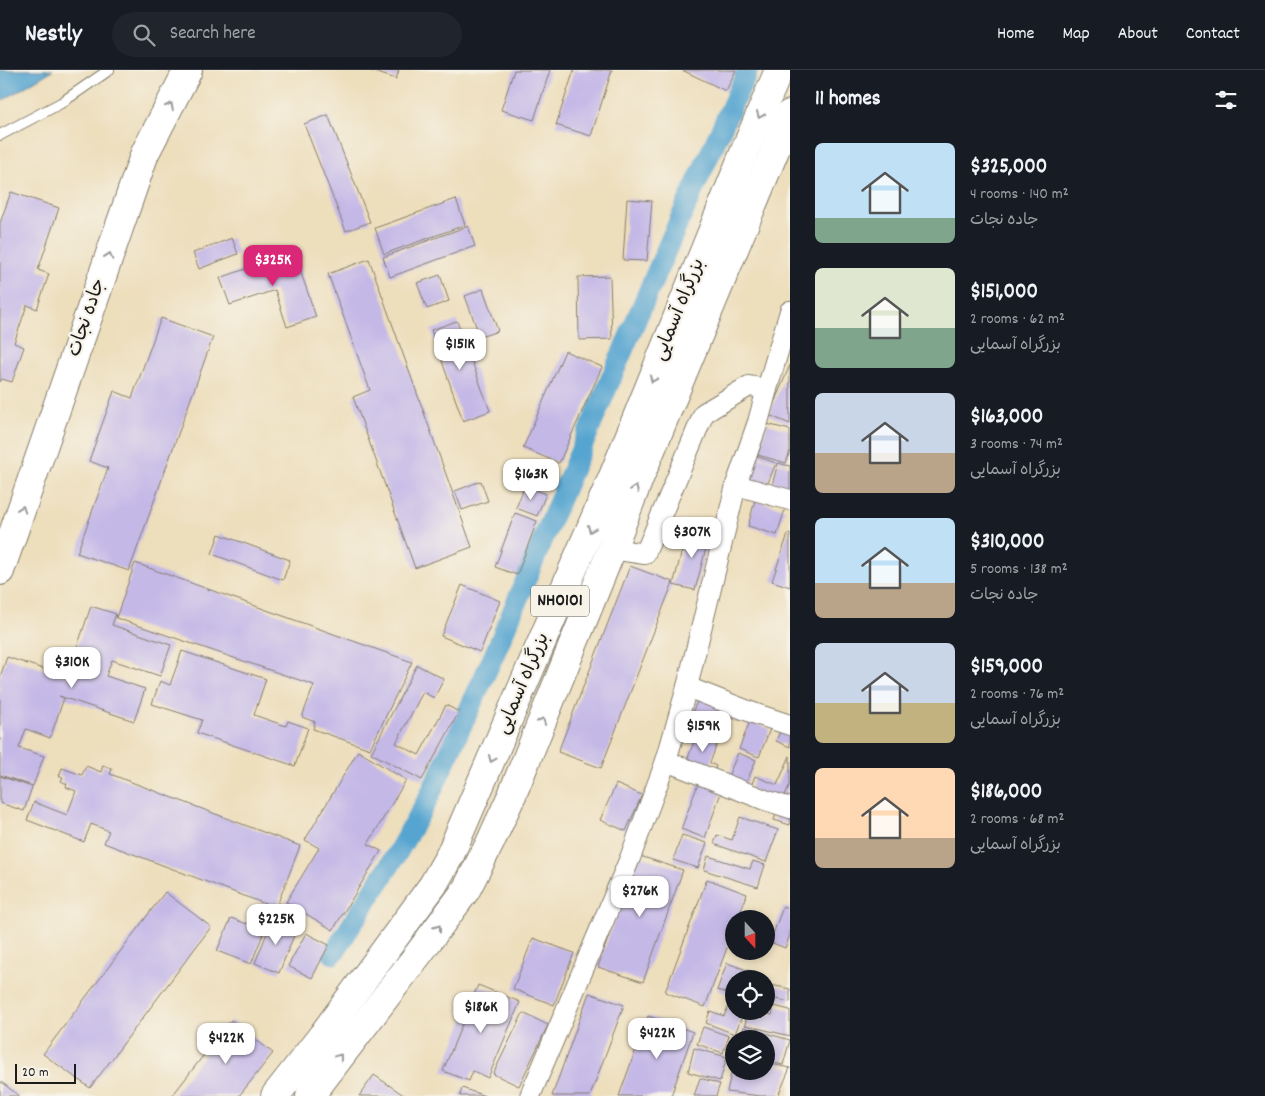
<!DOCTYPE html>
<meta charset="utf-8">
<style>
:root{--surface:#171b24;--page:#20242c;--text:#f1f3f6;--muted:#9ea1a6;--line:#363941;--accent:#db2777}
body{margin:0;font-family:Dekko,"Playpen Sans Arabic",sans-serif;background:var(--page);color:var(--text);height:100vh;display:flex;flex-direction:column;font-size:19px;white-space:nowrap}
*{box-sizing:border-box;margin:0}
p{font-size:16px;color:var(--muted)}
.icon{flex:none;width:28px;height:28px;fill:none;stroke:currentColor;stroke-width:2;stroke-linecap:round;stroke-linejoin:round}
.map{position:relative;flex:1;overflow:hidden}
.details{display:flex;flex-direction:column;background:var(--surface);width:475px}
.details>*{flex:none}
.needle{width:32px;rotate:159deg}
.controls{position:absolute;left:725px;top:840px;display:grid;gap:10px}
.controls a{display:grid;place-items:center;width:50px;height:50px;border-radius:50%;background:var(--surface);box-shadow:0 2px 8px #0003;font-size:25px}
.scale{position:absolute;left:15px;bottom:12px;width:61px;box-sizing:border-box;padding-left:5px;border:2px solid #1c1c1c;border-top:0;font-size:14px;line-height:18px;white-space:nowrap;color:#1c1c1c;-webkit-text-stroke:4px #f7f3e8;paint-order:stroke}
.price{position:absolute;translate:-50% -42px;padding:0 11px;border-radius:10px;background:#fff;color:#222;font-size:16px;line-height:32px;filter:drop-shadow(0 1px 2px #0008)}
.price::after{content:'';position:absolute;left:50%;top:30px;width:15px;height:11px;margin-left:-8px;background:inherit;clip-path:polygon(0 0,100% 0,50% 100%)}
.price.on{background:var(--accent);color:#fff}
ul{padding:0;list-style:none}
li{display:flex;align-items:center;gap:15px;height:125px;padding:0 25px}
li span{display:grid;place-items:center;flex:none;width:140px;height:100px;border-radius:8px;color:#555}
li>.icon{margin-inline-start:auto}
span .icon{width:60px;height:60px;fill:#fffc;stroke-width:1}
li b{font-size:21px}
h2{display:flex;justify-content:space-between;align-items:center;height:60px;padding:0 25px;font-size:21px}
header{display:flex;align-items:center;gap:30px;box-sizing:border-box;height:70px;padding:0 25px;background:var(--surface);border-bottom:1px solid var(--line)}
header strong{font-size:24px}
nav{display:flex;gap:28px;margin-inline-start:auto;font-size:18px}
.search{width:350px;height:45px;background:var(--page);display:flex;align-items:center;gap:12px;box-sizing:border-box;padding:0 18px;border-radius:28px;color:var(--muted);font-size:19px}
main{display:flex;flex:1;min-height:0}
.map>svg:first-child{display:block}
</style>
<header>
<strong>Nestly</strong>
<div class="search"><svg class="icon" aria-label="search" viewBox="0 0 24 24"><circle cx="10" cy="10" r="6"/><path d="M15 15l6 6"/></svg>Search here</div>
<nav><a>Home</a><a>Map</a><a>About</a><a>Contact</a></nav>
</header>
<main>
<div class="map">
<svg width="790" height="1026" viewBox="0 0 790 1026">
<rect width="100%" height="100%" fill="#f7f3e8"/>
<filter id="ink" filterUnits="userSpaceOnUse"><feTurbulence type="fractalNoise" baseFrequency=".02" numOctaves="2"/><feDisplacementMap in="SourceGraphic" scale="10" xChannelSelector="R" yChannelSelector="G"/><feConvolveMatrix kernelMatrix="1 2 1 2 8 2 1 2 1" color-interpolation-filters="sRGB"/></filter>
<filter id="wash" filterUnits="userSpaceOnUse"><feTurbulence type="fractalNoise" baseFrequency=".0096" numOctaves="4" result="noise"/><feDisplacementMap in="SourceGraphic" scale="20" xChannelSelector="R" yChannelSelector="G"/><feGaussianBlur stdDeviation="1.12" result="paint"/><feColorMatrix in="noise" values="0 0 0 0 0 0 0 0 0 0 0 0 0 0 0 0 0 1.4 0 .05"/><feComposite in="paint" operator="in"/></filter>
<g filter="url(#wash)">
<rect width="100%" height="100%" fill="#eddebc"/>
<!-- water -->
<path fill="#57a5d0" stroke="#3a6076" d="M0 0H53L0 32Z"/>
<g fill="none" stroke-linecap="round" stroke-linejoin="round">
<!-- canal -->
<path stroke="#57a5d0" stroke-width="21" d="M333 884 395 787 428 729 494 585 618 292 671 169 748 0"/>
</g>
<g id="blocks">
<!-- building -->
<g fill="#c4b8e7">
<path d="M368 0H399L396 9Z"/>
<path d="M514 0H550L534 50 501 40Z"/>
<path d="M574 0H612L591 66 556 55Z"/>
<path d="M682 0H736L726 21Z"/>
<path d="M328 45 370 152 346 161 304 54Z"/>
<path d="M11 122 59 138 38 200 49 204 37 239 27 235 14 273 24 277 12 312 2 309 0 312V153Z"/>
<path d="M456 129 465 155 384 184 375 158Z"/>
<path d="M627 129 652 131 647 191 623 190Z"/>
<path d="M468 156 475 176 390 207 383 187Z"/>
<path d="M232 168 238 184 199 199 193 183Z"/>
<path d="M294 182 316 247 287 257 275 220 230 235 220 208Z"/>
<path d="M369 189 472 477 415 498 353 327 370 320 328 204Z"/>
<path d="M440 205 449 231 427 239 417 213Z"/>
<path d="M610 206 612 269 579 270 578 207Z"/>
<path d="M483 219 498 261 480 267 465 226Z"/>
<path d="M161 248 213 267 129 501 77 483 108 398 89 391 114 321 132 328Z"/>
<path d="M457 251 490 341 463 351 431 260Z"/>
<path d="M565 281 602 297 559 393 523 378Z"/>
<path d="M790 295V354L769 345Z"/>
<path d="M767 354 790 360V381L786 393 758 385Z"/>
<path d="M756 386 776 393 766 418 747 411Z"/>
<path d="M778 393 790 396V422L771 419Z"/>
<path d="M481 411 488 431 462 440 455 421Z"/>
<path d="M525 415 546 424 537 446 516 438Z"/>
<path d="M755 430 785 439 777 465 748 456Z"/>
<path d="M515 443 537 451 517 505 495 497Z"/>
<path d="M688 458 710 463 695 520 673 515Z"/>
<path d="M219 464 290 490 283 510 212 484Z"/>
<path d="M788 464H790V517L772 511Z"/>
<path d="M135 493 412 592 370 679 313 659 315 652 302 647 314 615 116 548Z"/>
<path d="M630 496 673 512 601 698 558 682Z"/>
<path d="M462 515 500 531 480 582 441 566Z"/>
<path d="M91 536 116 544 112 555 171 575 160 606 112 590 106 606 145 619 134 651 59 626 64 628 50 668 26 659 19 678 44 686 33 716 0 705V607L7 587 67 607Z"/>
<path d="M182 581 266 609 254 645 286 656 288 651 308 658 295 696 197 663 202 650 152 634 160 611 170 615Z"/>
<path d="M417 595 444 609 434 628 423 622 396 673 419 685 446 635 459 642 422 710 371 683Z"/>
<path d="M700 625 742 644 739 651 724 645 716 663 689 650Z"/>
<path d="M750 651 770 659 759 687 739 679Z"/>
<path d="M782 657 790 660V677L776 671Z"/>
<path d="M697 664 718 671 710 693 716 696 714 703 686 693Z"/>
<path d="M358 681 406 710 368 774 381 781 333 860 286 832 319 778 305 770Z"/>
<path d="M738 683 756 690 745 716 727 709Z"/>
<path d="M790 686V714L782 732 750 719 755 706 777 715Z"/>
<path d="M103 695 112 699 110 704 300 776 276 838 104 773 109 761 91 754 84 772 27 750 34 732 67 745 76 721 66 717 67 714 61 711 63 707 59 706 62 698 82 705 86 696 101 702Z"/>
<path d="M0 706 32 717 24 741 0 733Z"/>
<path d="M700 709 723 717 705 768 681 759Z"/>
<path d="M616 714 642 725 626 761 600 750Z"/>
<path d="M778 739 790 743V755L774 750Z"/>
<path d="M740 747 778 760 766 792 714 774 717 765 732 770Z"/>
<path d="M682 765 707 773 698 798 673 790Z"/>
<path d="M637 785 683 800 643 912 598 897Z"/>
<path d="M708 786 750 799 753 791 765 795 758 817 704 800Z"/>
<path d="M707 809 747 824 738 849H734V859L705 937 665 922Z"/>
<path d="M165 822 211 857 90 1018 43 984Z"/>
<path d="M783 837 790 839V865L785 878 770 872Z"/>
<path d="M251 843 269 850 251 894 217 881 231 848 247 854Z"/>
<path d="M273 848 297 858 279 903 255 893Z"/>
<path d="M306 863 329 875 312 908 288 896Z"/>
<path d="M533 868 574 883 554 935 513 919Z"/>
<path d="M727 893 758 904 756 909H734V925L717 920Z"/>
<path d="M766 914 790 919V932L766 927Z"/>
<path d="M478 915 520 932 488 1008 473 1001 469 1011 443 1001Z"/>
<path d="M589 923 624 935 590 1026H552Z"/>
<path d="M731 930 734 931V941H744L735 964 706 953 710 941 724 946Z"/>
<path d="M774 936 790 940V966L745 955 748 941H756L772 945Z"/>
<path d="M523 943 548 955 519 1016 493 1004Z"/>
<path d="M648 946 693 962 671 1026H619Z"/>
<path d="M231 950 273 983 239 1026H172Z"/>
<path d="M703 957 729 966 723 983 697 974Z"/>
<path d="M744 957 790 970 783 995 766 991V969H740Z"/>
<path d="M694 978 727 987 720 1011 688 1002Z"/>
<path d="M766 993 790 998 778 1026H760L727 1022 733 994 734 1001H766Z"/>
<path d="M374 1005 405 1026H359Z"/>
<path d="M700 1008 720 1014 716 1026H694Z"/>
<path d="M0 1011 19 1026H0Z"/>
<path d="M462 1018 485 1026H460Z"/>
</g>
</g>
</g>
<g filter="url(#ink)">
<use href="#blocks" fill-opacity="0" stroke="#847d6c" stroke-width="1"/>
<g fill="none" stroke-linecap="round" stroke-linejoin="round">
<!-- lane casing -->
<g stroke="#847d6c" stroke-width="12">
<path id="lane" d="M0 65 61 33 109 0"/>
</g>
<!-- street casing -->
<g stroke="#847d6c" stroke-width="22">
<g id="street">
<path d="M767 319 790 241"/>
<path d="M736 415 790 430"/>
<path d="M687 617 756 644 790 655"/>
<path d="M666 691 765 730 790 738"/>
<path d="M530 1026 630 788 666 691 687 617 736 415 758 352 767 319 749 316 704 343 645 484 612 479"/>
</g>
</g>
<!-- secondary casing -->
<g stroke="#847d6c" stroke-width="30">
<path id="secondary" d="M0 501 145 83 188 0"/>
</g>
<!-- highway casing -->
<g stroke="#847d6c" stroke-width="30">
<g id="highway">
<path d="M275 1026 322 966 433 815 450 785 614 404 746 78 779 0"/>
<path d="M310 1026 420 882 466 820 490 773 512 725 612 479 639 409 790 44"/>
</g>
</g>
<!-- lane -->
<use href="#lane" stroke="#fff" stroke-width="10"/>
<!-- street -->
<use href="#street" stroke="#fff" stroke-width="20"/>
<!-- secondary -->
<use href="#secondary" stroke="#fff" stroke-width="28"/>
<!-- highway -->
<use href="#highway" stroke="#fff" stroke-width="28"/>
</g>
<!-- one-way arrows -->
<defs><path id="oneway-chevron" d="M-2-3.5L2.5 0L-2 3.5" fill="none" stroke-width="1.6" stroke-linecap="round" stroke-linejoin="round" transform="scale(1.25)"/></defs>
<g stroke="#999">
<use href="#oneway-chevron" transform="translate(170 36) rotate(-63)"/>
<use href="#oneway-chevron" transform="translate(760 45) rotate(113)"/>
<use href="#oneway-chevron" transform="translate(109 186) rotate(-71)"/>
<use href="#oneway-chevron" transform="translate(653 309) rotate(112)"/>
<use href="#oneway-chevron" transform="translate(635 419) rotate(-69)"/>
<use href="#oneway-chevron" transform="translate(22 439) rotate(-71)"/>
<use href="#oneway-chevron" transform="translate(591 459) rotate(113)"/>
<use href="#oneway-chevron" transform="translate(542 651) rotate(-68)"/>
<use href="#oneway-chevron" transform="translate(492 689) rotate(113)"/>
<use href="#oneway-chevron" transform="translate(438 858) rotate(-54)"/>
<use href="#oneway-chevron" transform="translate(339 987) rotate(-53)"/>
</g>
</g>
<g text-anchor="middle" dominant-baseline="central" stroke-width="4.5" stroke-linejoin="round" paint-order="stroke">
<!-- shield labels -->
<rect fill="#f7f3e8" stroke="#5e5c59" stroke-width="1" x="531" y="515.5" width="58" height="31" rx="4"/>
<g font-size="18" font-weight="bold" fill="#1c1c1c">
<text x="560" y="531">NH0101</text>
</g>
<!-- street labels -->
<g font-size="19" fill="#1c1c1c" stroke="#f7f3e8">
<text transform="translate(680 240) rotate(-68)">بزرگراه آسمایی</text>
<text transform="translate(88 248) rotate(-71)">جاده نجات</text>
<text transform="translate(524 614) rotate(-67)">بزرگراه آسمایی</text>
</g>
</g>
</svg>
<div class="controls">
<a><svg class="needle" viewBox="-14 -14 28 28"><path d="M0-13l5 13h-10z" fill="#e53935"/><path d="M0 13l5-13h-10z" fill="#9ea1a6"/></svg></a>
<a><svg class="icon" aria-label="locate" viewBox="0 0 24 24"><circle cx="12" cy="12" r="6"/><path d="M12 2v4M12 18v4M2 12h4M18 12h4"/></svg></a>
<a><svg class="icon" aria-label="layers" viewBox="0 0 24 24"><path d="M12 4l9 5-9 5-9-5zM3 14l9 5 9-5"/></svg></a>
</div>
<div class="scale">20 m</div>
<b class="price on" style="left:273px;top:217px">$325K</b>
<b class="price" style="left:460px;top:301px">$151K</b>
<b class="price" style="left:531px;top:431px">$163K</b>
<b class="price" style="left:692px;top:489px">$307K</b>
<b class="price" style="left:72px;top:619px">$310K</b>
<b class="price" style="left:703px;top:683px">$159K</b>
<b class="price" style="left:640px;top:848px">$276K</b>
<b class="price" style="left:276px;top:876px">$225K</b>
<b class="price" style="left:481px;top:964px">$186K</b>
<b class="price" style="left:657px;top:990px">$422K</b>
<b class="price" style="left:226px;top:995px">$422K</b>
</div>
<section class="details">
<h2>11 homes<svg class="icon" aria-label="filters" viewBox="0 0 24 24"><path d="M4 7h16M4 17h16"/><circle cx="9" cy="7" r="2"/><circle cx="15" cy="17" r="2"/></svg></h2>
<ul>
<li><span style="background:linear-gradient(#bfe0f5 75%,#7fa58c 0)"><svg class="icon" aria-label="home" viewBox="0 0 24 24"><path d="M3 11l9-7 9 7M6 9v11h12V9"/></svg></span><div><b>$325,000</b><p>4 rooms · 140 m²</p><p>جاده نجات</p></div></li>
<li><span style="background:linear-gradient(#dfe7d0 60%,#7fa58c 0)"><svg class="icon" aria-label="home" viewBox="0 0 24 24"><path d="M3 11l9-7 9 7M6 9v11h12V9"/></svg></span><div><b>$151,000</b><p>2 rooms · 62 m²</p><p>بزرگراه آسمایی</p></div></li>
<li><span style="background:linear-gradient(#c9d6e8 60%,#b9a48a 0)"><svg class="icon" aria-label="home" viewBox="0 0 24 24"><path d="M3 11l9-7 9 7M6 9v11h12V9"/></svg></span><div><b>$163,000</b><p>3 rooms · 74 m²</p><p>بزرگراه آسمایی</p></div></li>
<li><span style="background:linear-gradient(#bfe0f5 65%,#b9a48a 0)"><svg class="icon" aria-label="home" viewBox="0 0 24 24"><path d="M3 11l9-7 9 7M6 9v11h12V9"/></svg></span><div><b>$310,000</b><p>5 rooms · 138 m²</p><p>جاده نجات</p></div></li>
<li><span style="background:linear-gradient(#c9d6e8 60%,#c2b280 0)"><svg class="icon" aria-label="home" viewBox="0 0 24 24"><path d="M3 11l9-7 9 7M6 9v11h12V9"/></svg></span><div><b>$159,000</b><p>2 rooms · 76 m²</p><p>بزرگراه آسمایی</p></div></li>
<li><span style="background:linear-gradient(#ffd9b3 70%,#b9a48a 0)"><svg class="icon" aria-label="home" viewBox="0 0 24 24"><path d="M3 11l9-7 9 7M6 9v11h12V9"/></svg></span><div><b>$186,000</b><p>2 rooms · 68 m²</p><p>بزرگراه آسمایی</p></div></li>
</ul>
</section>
</main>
